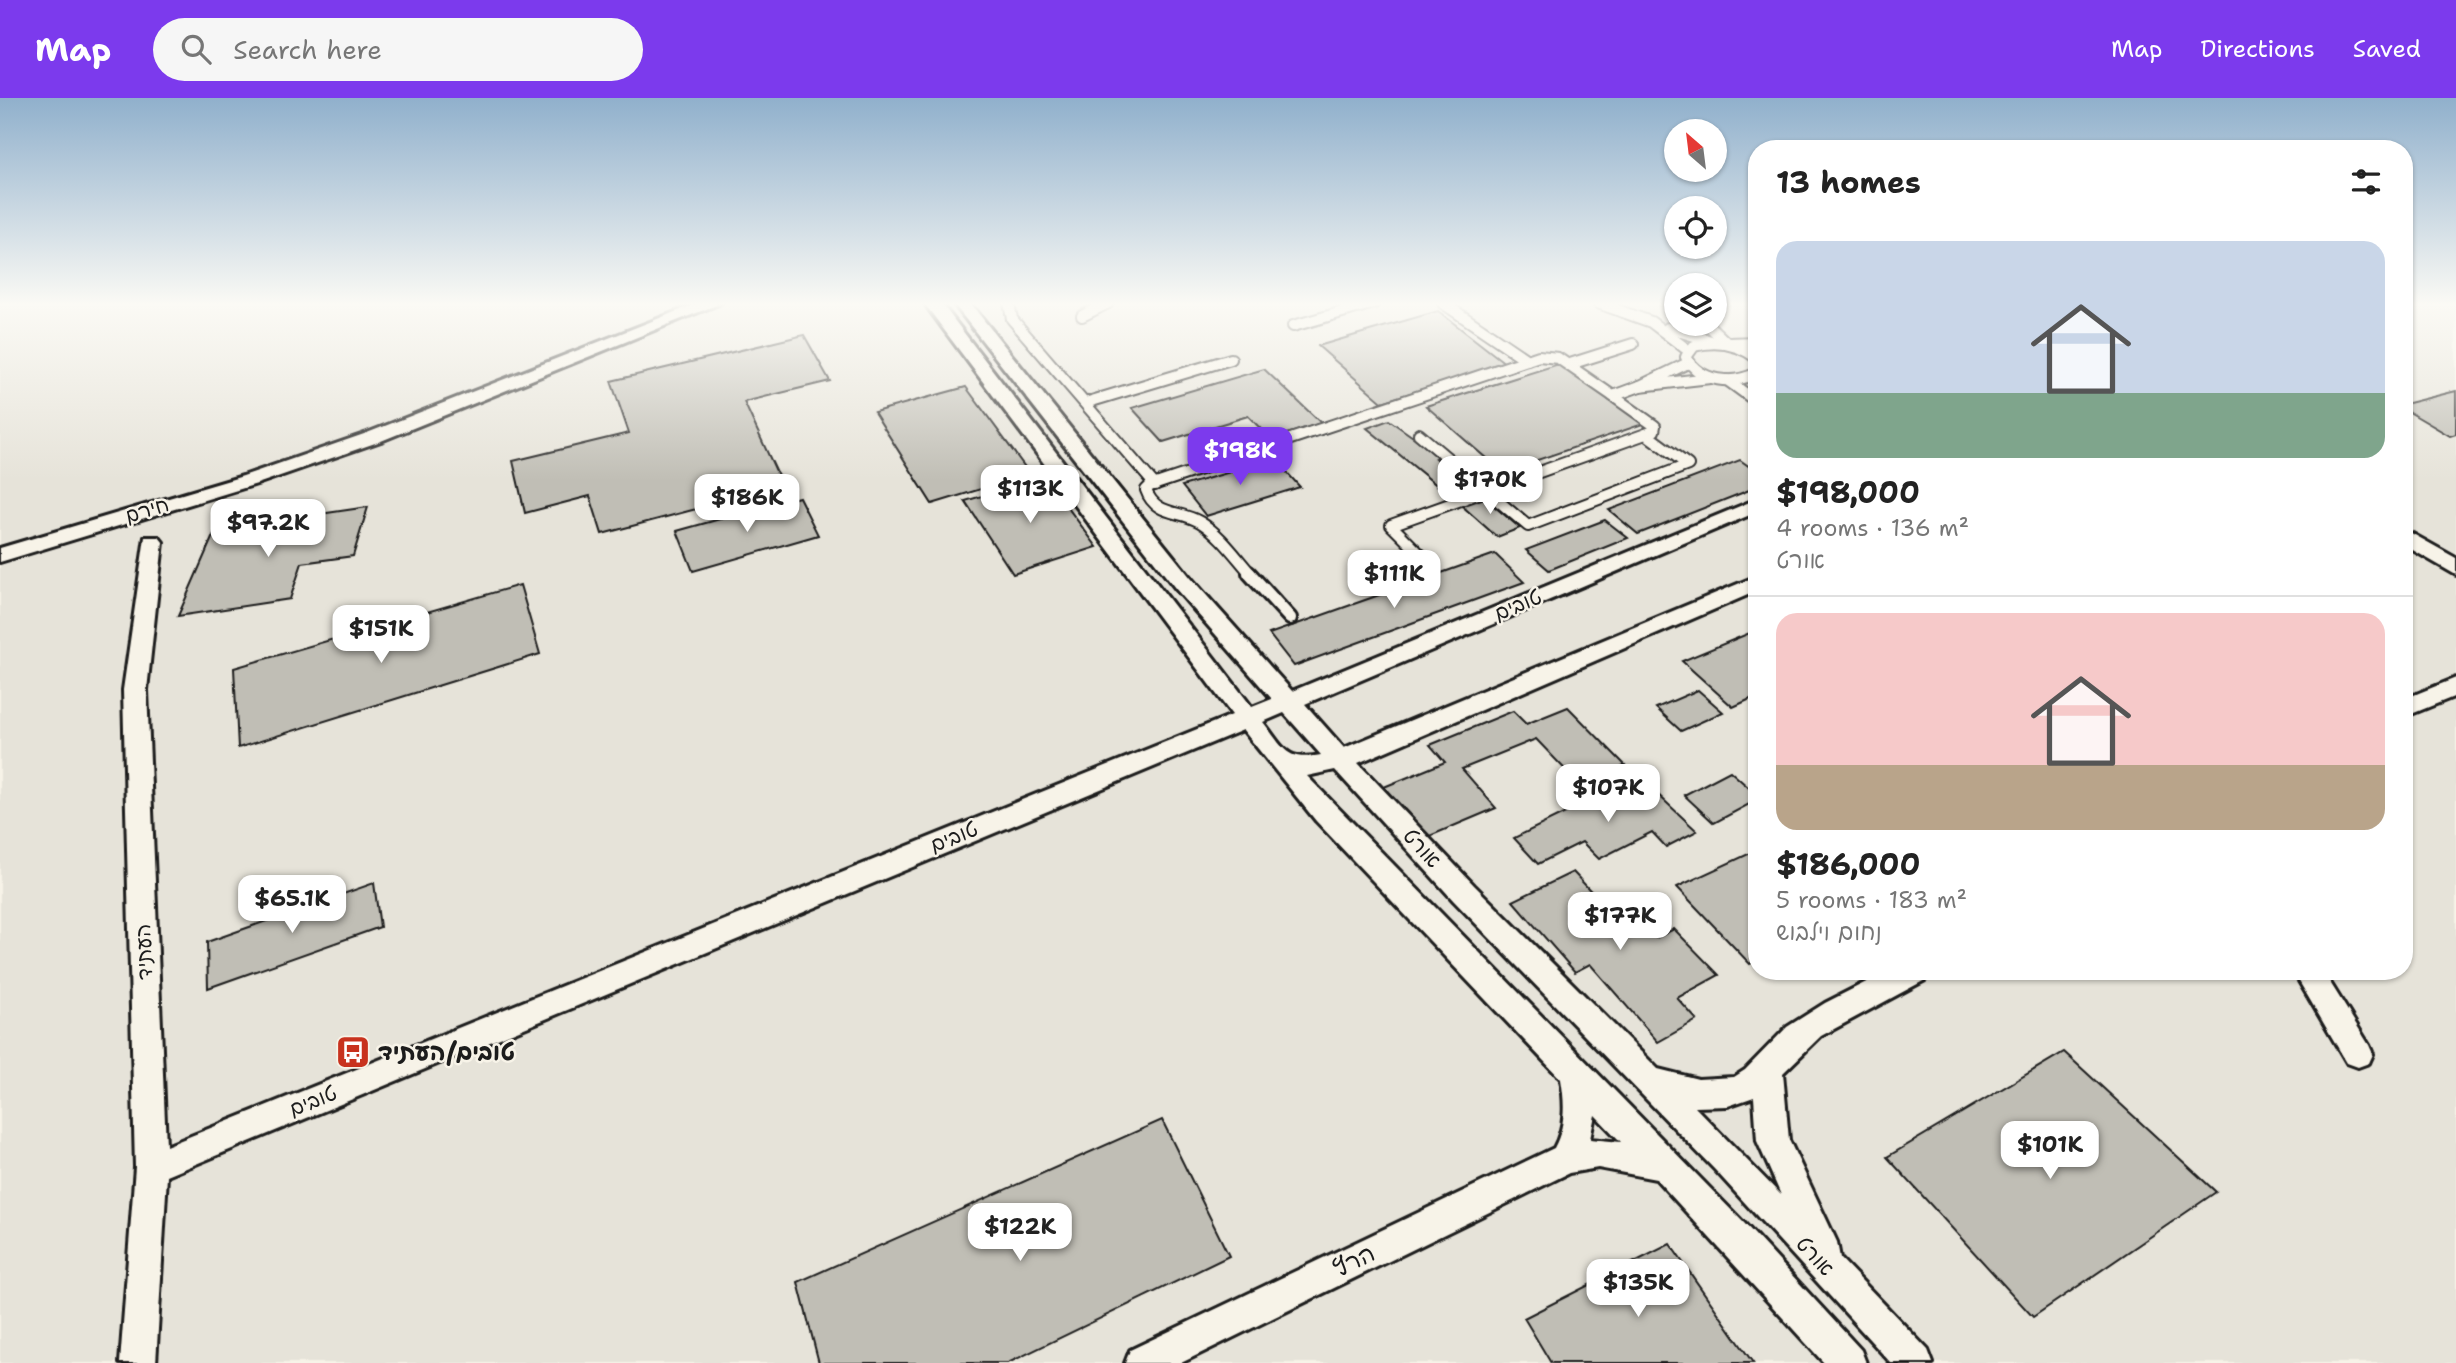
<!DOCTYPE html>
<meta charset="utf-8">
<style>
:root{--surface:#fff;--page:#f6f6f6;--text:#222;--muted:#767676;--line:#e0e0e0;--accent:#7c3aed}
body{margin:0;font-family:"Shantell Sans","Playpen Sans Hebrew",sans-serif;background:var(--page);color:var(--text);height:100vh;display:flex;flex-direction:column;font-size:26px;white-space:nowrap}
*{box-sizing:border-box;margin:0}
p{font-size:23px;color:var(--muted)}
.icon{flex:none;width:38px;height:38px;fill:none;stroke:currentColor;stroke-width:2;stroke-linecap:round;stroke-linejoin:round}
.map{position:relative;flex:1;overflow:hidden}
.side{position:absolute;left:1748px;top:42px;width:665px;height:840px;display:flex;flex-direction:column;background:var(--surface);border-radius:28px;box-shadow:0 2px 5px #0004}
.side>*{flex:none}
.needle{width:46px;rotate:332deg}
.controls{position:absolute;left:1664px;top:21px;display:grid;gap:14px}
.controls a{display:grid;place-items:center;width:63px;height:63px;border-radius:50%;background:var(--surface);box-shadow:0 2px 5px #0004;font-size:35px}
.price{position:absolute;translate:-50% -60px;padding:0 16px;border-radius:14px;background:#fff;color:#222;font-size:23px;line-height:46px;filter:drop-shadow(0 2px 4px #0008)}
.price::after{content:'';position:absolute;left:50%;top:42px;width:21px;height:16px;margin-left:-10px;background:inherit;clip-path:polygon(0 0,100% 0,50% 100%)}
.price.selected{background:var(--accent);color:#fff}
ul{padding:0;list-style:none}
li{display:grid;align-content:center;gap:14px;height:371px;padding:0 28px}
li+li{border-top:2px solid var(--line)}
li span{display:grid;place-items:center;height:217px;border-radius:21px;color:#555}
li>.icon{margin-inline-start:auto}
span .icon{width:126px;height:126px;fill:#fffc;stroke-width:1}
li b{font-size:30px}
h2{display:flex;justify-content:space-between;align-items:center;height:84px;padding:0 28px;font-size:30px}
header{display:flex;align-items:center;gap:42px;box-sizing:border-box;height:98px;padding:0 35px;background:var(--accent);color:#fff}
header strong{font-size:33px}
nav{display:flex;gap:38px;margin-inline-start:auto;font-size:24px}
.search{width:490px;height:63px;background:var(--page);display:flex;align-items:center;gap:18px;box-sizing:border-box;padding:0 24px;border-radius:38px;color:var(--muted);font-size:26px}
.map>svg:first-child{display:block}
</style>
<header>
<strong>Map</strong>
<div class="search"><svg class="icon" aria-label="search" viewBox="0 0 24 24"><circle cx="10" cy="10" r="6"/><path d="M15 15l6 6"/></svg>Search here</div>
<nav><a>Map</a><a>Directions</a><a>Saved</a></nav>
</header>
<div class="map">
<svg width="2456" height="1265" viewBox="0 0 2456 1265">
<rect width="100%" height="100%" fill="#f7f3e8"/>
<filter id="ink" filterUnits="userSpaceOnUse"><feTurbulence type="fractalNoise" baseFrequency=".0143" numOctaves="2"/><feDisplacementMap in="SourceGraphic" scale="14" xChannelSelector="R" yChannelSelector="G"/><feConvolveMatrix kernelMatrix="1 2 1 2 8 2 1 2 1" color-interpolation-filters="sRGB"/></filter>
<g filter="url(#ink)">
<!-- built -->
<path fill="#e6e3d9" d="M0 205H1676V226H1715V205H1757V873H2404L2405 205H2456V1265H0Z"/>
<!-- building -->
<g fill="#c0beb5" stroke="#1c1c1c" stroke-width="2">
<path d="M1438 213 1505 265 1382 304 1318 248Z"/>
<path d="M804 237 830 283 744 304 783 388 602 436 590 398 525 415 513 363 629 335 611 283Z"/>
<path d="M1562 265 1643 326 1502 374 1426 308Z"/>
<path d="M1264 271 1321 325 1271 341 1248 318 1163 344 1132 310Z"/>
<path d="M966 289 1030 376 932 406 874 314Z"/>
<path d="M2456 293V336L2450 338 2404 311V306Z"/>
<path d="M1389 322 1440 358 1435 360 1472 390 1450 398 1367 330Z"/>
<path d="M1275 361 1300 389 1206 418 1182 388Z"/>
<path d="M1740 362 1757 374V389L1638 436 1609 412Z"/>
<path d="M1045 379 1097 449 1013 476 965 403Z"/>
<path d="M1482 398 1520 430 1497 439 1460 406Z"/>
<path d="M799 399 818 437 693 473 677 433Z"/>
<path d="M368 409 353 458 302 465 290 501 178 518 216 431Z"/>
<path d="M1605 422 1628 440 1549 472 1526 452Z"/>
<path d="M1495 456 1524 484 1294 568 1269 536Z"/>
<path d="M520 487 540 556 238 650 234 570Z"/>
<path d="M1757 532V598L1733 609 1682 563Z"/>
<path d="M1698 592 1723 614 1681 633 1656 610Z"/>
<path d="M1568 609 1625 667 1580 687 1536 641 1462 671 1496 710 1425 740 1384 689 1445 664 1430 647 1513 613 1526 626Z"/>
<path d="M1730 673 1757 697V702L1714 725 1684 697Z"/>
<path d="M1639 679 1697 733 1666 749 1652 734 1599 761 1582 744 1538 766 1514 740Z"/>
<path d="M1757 752V862L1750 866 1677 789Z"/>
<path d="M1573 774 1601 804 1615 796 1656 840 1674 831 1719 877 1677 900 1697 922 1658 944 1590 866 1575 874 1513 803Z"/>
<path d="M374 785 380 829 208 890 207 844Z"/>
<path d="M2064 954 2216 1094 2033 1219 1887 1059Z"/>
<path d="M1162 1022 1229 1158 1008 1265H819L798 1184Z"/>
<path d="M1670 1146 1753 1265H1551L1524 1220Z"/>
</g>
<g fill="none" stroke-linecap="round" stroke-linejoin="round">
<!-- service-far1 casing -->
<g stroke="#1c1c1c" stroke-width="14">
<g id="service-far1">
<path d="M1009 205 1012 221 1155 387"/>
<path d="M1443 205 1527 262"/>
<path d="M1598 205 1651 224 1689 253"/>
<path d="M1082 218 1108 205"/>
<path d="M1707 226 1727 245 1757 244"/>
<path d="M1293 228 1374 205"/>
<path d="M1668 230 1711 243"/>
<path d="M1757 260C1738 246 1717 242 1694 248L1686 259C1701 285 1732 287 1757 275"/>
<path d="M1688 265 1640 288 1710 280"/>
<path d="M1570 266 1633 246"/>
<path d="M1727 282 1757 304"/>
<path d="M1085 305 1231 261"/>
<path d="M1419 336 1528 428 1688 367 1646 336"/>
<path d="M1434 470 1391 427 1654 333 1655 328 1613 298"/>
<path d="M1251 476C1236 459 1220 436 1200 424 1180 412 1155 418 1146 392L1150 388 1539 258 1558 260 1613 298 1640 288"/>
</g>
</g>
<!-- service casing -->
<g stroke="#1c1c1c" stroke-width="18">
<path id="service" d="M1249 475 1290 520"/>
</g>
<!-- minor casing -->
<g stroke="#1c1c1c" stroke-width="6">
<g id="minor">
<path d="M698 205H721L381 343 257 386 0 464V450L243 378 367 335Z"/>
<path d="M924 205H941L1252 609 1272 601 1175 490 953 205H970L1191 480 1292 593 1757 401V414L1305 606 1344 650 1757 478V493L1358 665 1474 787 1658 971 1698 981 1734 979 1745 972 1787 929 1825 905 1888 873H1929L1925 882 1821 938 1783 975 1789 1042 1837 1144 1840 1160 1928 1252 1933 1265H1891L1715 1072 1454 803 1335 672 1307 678 1744 1125 1861 1252 1866 1265H1824L1656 1081 1598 1070 1569 1075 1181 1265H1125L1130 1252 1554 1050C1566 1028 1565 1005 1561 981L1316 723 1243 632 167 1078 156 1265H120L135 1069 123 592 145 439H159L163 444 147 592 166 1048 1232 617ZM1284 615 1321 657C1285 664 1284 650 1263 624ZM1754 999 1757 1043 1781 1097 1695 1009 1728 1008ZM1595 1017 1621 1044 1590 1041Z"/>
<path d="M2404 205H2413L2404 210Z"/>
<path d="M2404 431 2456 460V477L2404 447Z"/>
<path d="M2456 580V598L2404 619V601Z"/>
<path d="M2293 873H2323L2369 947 2373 956 2369 965 2358 969 2347 965Z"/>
</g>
</g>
<!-- service-far1 -->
<use href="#service-far1" stroke="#f7f3e8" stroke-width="10"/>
<!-- service -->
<use href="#service" stroke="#f7f3e8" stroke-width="12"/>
<!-- minor -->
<use href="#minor" fill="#f7f3e8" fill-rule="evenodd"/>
</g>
</g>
<!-- sky -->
<linearGradient id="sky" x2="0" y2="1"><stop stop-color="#90b0cc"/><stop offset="0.54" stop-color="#fbfaf5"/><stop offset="1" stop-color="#fbfaf5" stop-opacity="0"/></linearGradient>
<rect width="2456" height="382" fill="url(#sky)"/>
<!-- icons -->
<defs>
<g id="bus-square" transform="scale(1.75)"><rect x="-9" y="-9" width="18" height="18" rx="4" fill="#c8321e" stroke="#f7f3e8"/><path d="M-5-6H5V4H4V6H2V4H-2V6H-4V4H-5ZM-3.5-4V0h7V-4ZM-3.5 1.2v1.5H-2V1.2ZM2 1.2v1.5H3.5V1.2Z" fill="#fff"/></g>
</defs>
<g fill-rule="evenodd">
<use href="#bus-square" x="353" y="954"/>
</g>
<g text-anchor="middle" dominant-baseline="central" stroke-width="5" stroke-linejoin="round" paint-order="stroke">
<!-- street labels -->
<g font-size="21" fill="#1c1c1c" stroke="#f7f3e8">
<text transform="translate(147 412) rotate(-17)">חירם</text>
<text transform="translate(1518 507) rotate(-23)">טובים</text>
<text transform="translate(954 739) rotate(-22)">טובים</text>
<text transform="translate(1422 750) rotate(47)">אורט</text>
<text transform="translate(144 854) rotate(-92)">העתיד</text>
<text transform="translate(313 1003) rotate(-22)">טובים</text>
<text transform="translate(1815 1158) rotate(47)">אורט</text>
</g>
<!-- near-poi labels -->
<g font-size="24" font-weight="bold" fill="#1c1c1c" stroke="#f7f3e8" text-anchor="start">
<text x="378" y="954">טובים/העתיד</text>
</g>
<!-- near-street labels -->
<g font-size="24" fill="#1c1c1c" stroke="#f7f3e8">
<text transform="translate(1354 1163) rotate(-26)">הרץ</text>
</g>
</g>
</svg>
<div class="controls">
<a><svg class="needle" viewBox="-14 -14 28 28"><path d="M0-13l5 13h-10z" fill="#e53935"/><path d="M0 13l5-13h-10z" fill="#767676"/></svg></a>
<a><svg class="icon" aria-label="locate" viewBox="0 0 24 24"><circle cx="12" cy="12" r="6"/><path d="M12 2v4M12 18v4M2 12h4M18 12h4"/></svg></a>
<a><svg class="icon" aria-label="layers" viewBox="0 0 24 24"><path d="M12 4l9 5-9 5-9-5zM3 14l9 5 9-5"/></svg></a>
</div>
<b class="price selected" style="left:1240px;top:389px">$198K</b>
<b class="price" style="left:1490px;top:418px">$170K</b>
<b class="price" style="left:1030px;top:427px">$113K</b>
<b class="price" style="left:747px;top:436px">$186K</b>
<b class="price" style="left:268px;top:461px">$97.2K</b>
<b class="price" style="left:1394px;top:512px">$111K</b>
<b class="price" style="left:381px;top:567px">$151K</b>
<b class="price" style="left:1608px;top:726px">$107K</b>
<b class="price" style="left:292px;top:837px">$65.1K</b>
<b class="price" style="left:1620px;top:854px">$177K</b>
<b class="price" style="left:2050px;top:1083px">$101K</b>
<b class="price" style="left:1020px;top:1165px">$122K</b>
<b class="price" style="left:1638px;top:1221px">$135K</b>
<section class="side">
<h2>13 homes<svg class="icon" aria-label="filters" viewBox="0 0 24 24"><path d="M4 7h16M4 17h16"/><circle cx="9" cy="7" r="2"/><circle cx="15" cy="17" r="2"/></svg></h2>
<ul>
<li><span style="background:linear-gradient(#c9d6e8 70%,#7fa58c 0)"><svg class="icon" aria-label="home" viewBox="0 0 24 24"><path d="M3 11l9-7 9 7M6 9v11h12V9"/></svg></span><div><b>$198,000</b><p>4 rooms · 136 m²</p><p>אורט</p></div></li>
<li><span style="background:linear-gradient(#f6c9c9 70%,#b9a48a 0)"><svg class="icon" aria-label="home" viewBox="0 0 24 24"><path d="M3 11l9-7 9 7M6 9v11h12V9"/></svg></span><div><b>$186,000</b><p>5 rooms · 183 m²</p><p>נחום וילבוש</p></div></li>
</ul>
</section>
</div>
